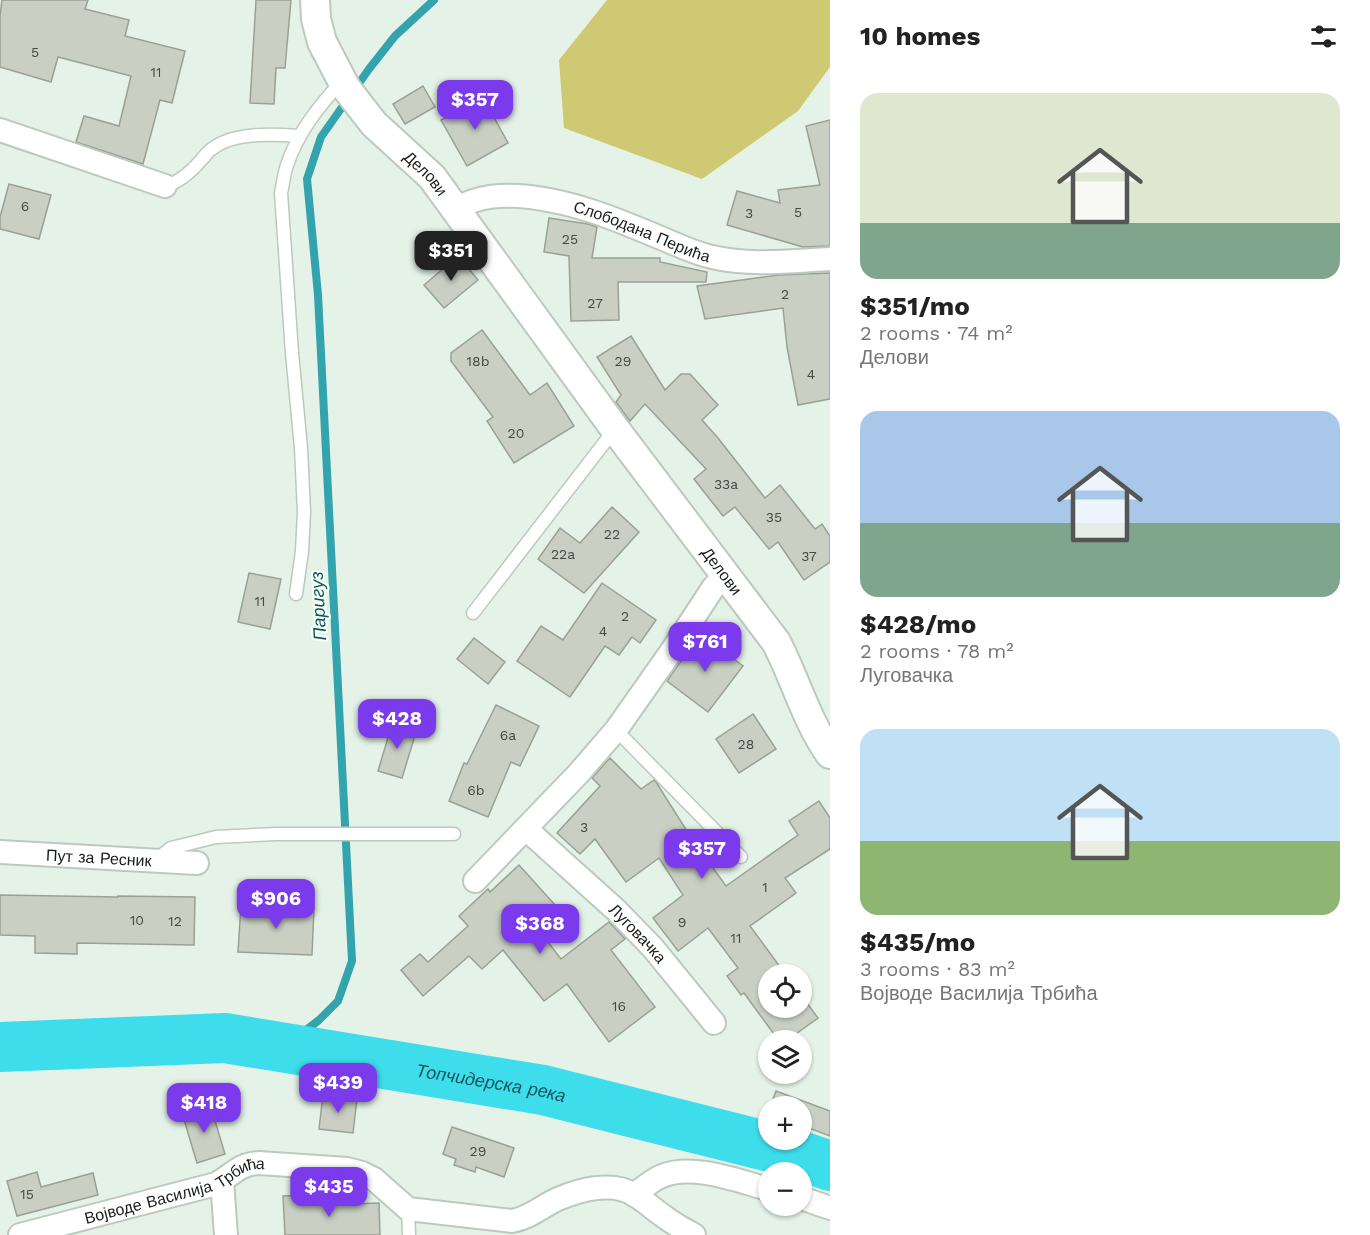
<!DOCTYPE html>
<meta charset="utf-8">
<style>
:root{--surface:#fff;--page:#f2f2f2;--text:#222;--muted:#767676;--accent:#7c3aed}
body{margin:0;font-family:"Work Sans",sans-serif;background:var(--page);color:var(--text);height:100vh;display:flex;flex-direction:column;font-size:22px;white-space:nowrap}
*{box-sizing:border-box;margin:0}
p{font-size:20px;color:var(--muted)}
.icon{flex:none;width:33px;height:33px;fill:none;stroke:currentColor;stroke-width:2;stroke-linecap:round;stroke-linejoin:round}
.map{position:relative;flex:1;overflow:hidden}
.details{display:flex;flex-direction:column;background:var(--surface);width:540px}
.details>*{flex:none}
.controls{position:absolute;left:758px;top:964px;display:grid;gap:12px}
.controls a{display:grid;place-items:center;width:54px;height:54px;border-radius:50%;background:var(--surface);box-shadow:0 2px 4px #0004;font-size:30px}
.price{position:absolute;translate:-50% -51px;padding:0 14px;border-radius:12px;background:var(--accent);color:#fff;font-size:20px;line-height:39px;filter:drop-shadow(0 2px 3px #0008)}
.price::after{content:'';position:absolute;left:50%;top:36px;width:18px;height:14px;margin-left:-9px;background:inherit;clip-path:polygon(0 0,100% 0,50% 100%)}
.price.selected{background:#222;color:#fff}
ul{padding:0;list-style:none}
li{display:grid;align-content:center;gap:12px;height:318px;padding:0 30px}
li span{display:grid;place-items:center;height:186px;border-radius:18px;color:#555}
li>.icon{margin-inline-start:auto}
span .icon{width:108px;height:108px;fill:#fffc;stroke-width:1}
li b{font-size:26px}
h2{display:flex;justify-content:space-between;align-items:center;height:72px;padding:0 30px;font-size:26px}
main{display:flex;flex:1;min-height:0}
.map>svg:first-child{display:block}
</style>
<main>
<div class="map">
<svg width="830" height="1235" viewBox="0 0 830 1235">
<rect width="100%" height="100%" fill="#e4f2e8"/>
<!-- green -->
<path fill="#d0c973" d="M607 0H830V67L798 111 702 179 564 128 559 60Z"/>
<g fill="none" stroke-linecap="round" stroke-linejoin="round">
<!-- stream -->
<path stroke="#33a3ad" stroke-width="8" d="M283 1048 319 1020 338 1001 352 961 318 295 307 179 321 137 369 69 395 36 434 0"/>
<!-- river -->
<path stroke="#3eddec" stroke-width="50" id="s1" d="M0 1047 225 1038 543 1090 790 1152 830 1166"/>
</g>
<!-- building -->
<g fill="#c9d0c3" stroke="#9aa094" stroke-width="1.5">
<path d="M2 0H88L85 9 129 20 125 36 185 51 172 103 160 100 143 164 76 142 84 116 119 126 131 76 58 57 51 82 0 67V16Z"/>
<path d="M256 0H291L285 68H276L274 104 250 103Z"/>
<path d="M423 86 435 107 405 124 393 104Z"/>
<path d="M483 97 508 143 467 166 441 120Z"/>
<path d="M830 120V246L803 247 727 225 737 191 780 203 778 190 820 185 806 126Z"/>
<path d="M9 184 51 195 39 239 0 229V217Z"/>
<path d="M549 218 588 224 597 227 592 258H660V262L707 272 706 282H618L619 320 571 321 569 256 544 252Z"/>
<path d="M458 256 478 280 444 308 424 285Z"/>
<path d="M830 273V399L798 405 787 347 783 308 705 319 697 286 779 275Z"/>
<path d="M482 330 530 395 547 383 574 426 514 463 487 421 493 417 451 361V353Z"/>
<path d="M631 336 665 390 681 374H690L718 405 702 420 718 438 765 498 780 485 815 529 822 524 830 536V562L804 580 778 542 769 549 735 507 723 516 694 479 706 469 645 404 630 421 616 402 621 395 597 357Z"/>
<path d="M612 507 639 532 584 593 538 559 560 528 580 543Z"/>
<path d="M249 573 281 579 270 629 238 622Z"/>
<path d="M602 583 656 620 640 643 632 637 619 655 605 646 570 697 517 661 541 626 563 640Z"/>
<path d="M700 634 743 666 708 712 667 681Z"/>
<path d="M474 638 505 662 488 684 457 659Z"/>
<path d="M496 705 539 726 520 766 511 762 488 817 449 801 464 763 467 764Z"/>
<path d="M753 714 776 749 739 773 716 739Z"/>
<path d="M393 721 417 729 402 778 378 771Z"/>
<path d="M610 758 641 789 654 780 656 782 692 839 726 886 798 835 789 821 819 801 830 818V849L785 878 796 893 750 926 786 975H768V1008H801V995L818 1018 786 1041H779L744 993 741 995 727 976 738 968 708 928 678 951 653 918 683 895 659 858 626 882 595 839 580 854 557 833 600 786 592 778Z"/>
<path d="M519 865 555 905 534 924 561 959 609 922 625 939 611 950 655 1007 609 1042 567 984 544 1001 503 950 482 969 469 956 423 996 401 970 420 954 428 962 468 926 459 916 488 889 490 892Z"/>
<path d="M0 895 118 897V896L195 897 194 945 77 943V954L35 953V936L0 935Z"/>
<path d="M241 905 314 908 312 955 238 952Z"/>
<path d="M776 1091 830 1111V1136L801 1125V1107H770Z"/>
<path d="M323 1095 357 1099 353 1133 319 1129Z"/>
<path d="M210 1104 225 1154 197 1163 182 1113Z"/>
<path d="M452 1127 514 1148 504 1177 476 1167 475 1172 454 1165 456 1159 443 1154Z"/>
<path d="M37 1172 41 1187 93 1173 98 1195 17 1216 7 1181Z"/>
<path d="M316 1195 317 1205 379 1203 380 1235H285L283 1196Z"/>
</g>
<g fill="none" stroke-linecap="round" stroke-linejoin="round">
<!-- service casing -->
<g stroke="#bcc9bf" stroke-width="15">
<g id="service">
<path d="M165 186C180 182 192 171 202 159 205 156 208 151 212 149 233 132 273 134 299 136"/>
<path d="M296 594 302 551 304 512 301 448 292 353 281 193C283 184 284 174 287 165 298 132 319 106 342 81"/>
<path d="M473 613 615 429"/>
<path d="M616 730 741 857"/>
<path d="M157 859 171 848 216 837 276 834H454"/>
<path d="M408 1209 409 1235"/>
</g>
</g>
<!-- minor casing -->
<g stroke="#bcc9bf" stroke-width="26">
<g id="minor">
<path d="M0 130 165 186"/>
<path id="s2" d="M456 209C479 195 504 194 530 197 577 203 613 218 656 236 674 243 693 253 712 257 750 266 791 261 830 259"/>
<path id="s3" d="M526 829 616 910 653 948 714 1023"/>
<path id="s4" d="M0 852 197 863"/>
<path d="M475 881 578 774 616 730 673 649 713 588 719 581 726 576"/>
<path d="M222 1181 226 1235"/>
<path d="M634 1195C643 1188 652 1180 662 1176 692 1163 738 1181 768 1189"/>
<path d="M801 1198 830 1208"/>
<path id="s5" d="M20 1235 216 1184C233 1175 238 1164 259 1163L347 1169 362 1173 374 1179 408 1209 512 1221C530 1218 542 1206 558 1199 581 1189 613 1181 635 1195 645 1201 653 1209 662 1215 672 1223 683 1229 694 1235"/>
</g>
</g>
<!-- tertiary casing -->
<g stroke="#bcc9bf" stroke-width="32">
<g id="tertiary">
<path id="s6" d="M315 0 316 19 322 42 346 88 374 124 432 177 615 429 776 642C795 678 806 720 830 754"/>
</g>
</g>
<!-- service -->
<use href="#service" stroke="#fff" stroke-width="12"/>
<!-- minor -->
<use href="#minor" stroke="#fff" stroke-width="22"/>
<!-- tertiary -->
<use href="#tertiary" stroke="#fff" stroke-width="28"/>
</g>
<g text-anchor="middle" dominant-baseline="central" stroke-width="4.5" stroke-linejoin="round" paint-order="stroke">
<!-- number labels -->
<g font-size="14" fill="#444a44">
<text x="35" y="52">5</text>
<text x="156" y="72">11</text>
<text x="25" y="206">6</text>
<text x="798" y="212">5</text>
<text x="749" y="213">3</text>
<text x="570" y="239">25</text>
<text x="785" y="294">2</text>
<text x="595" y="303">27</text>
<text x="478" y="361">18b</text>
<text x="623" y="361">29</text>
<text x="811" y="374">4</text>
<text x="516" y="433">20</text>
<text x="726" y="484">33a</text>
<text x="774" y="517">35</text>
<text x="612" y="534">22</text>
<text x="563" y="554">22a</text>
<text x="809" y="556">37</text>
<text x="260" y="601">11</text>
<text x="625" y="616">2</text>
<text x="603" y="631">4</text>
<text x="508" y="735">6a</text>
<text x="746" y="744">28</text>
<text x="476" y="790">6b</text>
<text x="584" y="827">3</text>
<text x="765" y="887">1</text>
<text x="137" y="920">10</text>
<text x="175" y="921">12</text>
<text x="682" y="922">9</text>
<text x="736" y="938">11</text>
<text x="619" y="1006">16</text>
<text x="478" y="1151">29</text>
<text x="27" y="1194">15</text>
</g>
<!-- street labels -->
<g font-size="16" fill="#181d19" stroke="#f4fff7">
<text stroke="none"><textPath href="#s6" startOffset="212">Делови</textPath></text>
<text stroke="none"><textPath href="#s2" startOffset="194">Слободана Перића</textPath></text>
<text stroke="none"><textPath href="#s6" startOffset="708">Делови</textPath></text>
<text stroke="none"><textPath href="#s4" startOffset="99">Пут за Ресник</textPath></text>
<text stroke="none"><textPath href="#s3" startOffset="153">Луговачка</textPath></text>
<text stroke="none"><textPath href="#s5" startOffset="162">Војводе Василија Трбића</textPath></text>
</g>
<!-- water labels -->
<g font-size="18" font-style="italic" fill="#12545a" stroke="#f4fff7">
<text transform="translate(318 606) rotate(-93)">Паригуз</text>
<text stroke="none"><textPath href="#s1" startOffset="495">Топчидерска река</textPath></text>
</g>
</g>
</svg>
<div class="controls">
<a><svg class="icon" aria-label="locate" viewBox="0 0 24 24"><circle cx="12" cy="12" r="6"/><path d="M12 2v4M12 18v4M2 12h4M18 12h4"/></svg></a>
<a><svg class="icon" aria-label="layers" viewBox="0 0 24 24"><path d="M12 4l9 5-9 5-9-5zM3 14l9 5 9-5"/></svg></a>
<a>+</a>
<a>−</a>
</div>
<b class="price" style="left:475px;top:131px">$357</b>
<b class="price selected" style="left:451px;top:282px">$351</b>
<b class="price" style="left:705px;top:673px">$761</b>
<b class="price" style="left:397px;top:750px">$428</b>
<b class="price" style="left:702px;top:880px">$357</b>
<b class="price" style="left:276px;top:930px">$906</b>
<b class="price" style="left:540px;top:955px">$368</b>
<b class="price" style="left:338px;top:1114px">$439</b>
<b class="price" style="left:204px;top:1134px">$418</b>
<b class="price" style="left:329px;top:1218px">$435</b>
</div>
<section class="details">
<h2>10 homes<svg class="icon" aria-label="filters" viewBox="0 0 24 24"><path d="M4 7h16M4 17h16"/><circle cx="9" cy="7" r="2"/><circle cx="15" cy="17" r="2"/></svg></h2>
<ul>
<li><span style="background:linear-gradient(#dfe7d0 70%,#7fa58c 0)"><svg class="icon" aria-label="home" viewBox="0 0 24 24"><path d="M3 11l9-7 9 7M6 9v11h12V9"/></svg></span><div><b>$351/mo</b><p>2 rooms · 74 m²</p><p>Делови</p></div></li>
<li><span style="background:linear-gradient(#a9c7e8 60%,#7fa58c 0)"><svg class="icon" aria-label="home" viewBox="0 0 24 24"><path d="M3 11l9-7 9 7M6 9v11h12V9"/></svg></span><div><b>$428/mo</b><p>2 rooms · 78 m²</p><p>Луговачка</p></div></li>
<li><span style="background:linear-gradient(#bfe0f5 60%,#8fb573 0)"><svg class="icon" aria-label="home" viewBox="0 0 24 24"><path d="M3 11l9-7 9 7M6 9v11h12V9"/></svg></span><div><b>$435/mo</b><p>3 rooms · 83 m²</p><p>Војводе Василија Трбића</p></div></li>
</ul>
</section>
</main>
